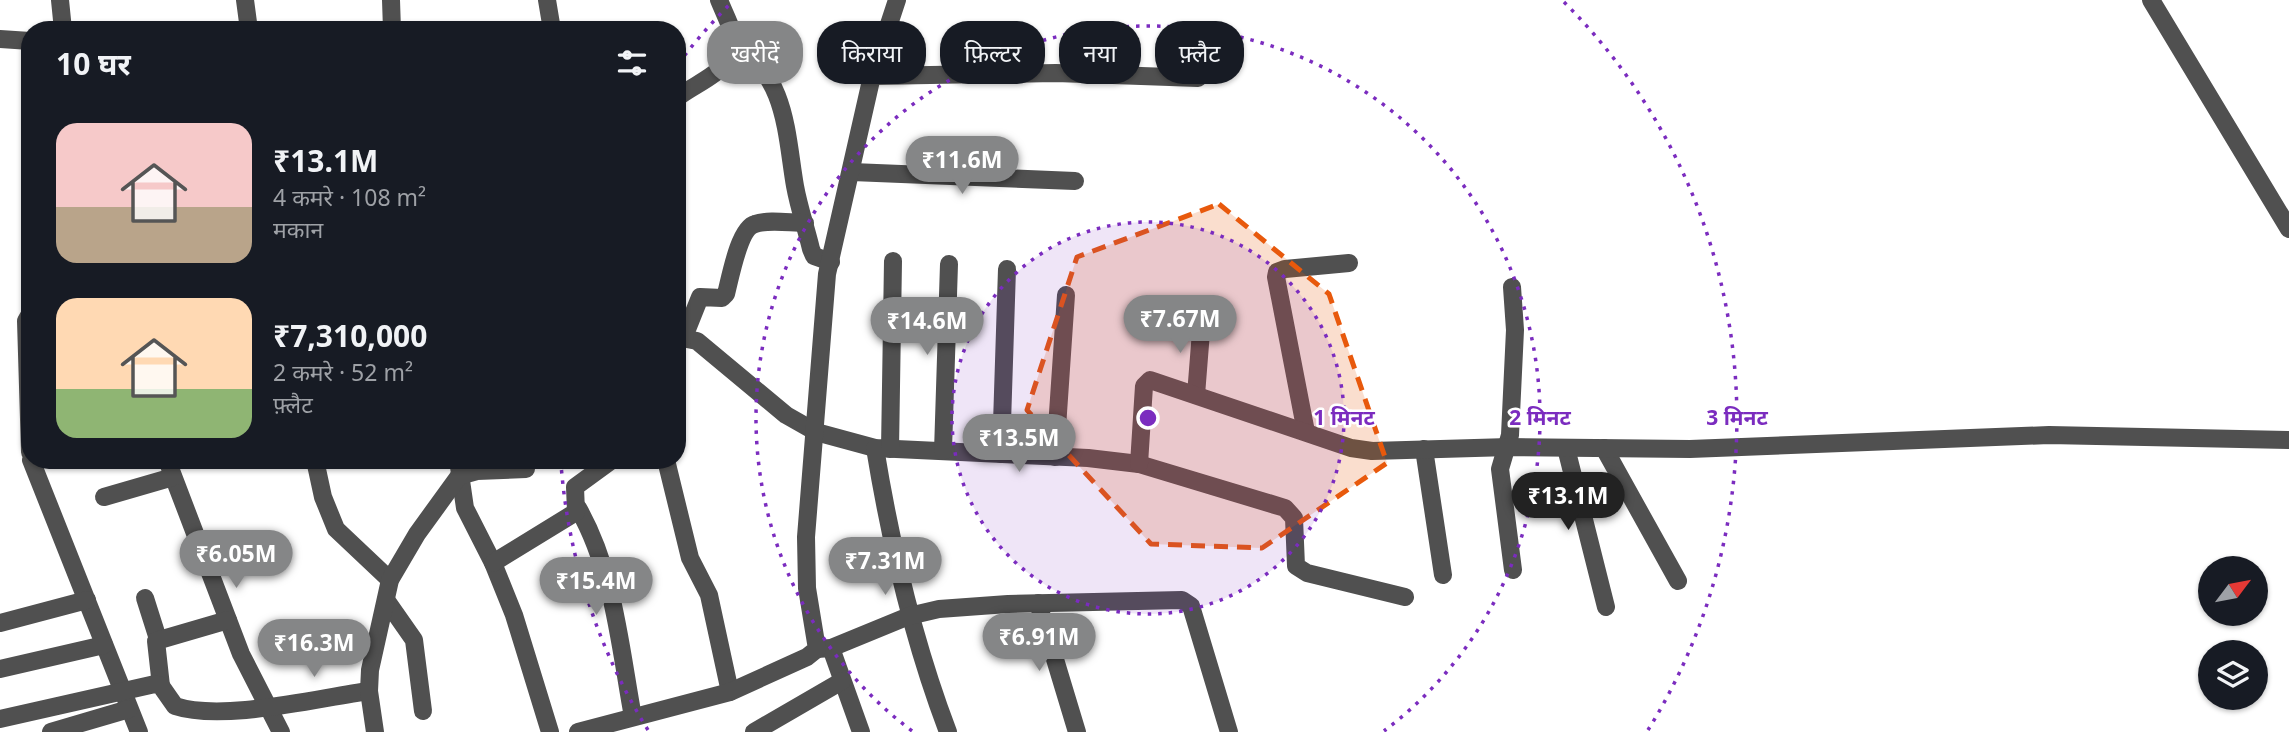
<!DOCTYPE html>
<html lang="hi">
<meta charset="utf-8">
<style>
:root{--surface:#171b24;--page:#20242c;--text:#f1f3f6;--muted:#9ea1a6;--accent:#858687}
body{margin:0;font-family:"Noto Sans","Noto Sans Devanagari",sans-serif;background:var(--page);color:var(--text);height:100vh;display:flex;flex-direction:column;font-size:26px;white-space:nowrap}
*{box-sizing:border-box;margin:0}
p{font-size:23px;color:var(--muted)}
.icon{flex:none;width:38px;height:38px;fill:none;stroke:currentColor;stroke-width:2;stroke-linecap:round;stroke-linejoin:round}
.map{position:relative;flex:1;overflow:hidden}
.sheet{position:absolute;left:21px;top:21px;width:665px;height:448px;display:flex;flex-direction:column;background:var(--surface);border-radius:28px;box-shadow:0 2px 5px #0004}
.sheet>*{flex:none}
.banner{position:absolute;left:707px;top:21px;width:665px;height:63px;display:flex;gap:14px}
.needle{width:46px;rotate:58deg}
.tools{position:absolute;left:2198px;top:556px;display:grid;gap:14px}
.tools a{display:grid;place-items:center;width:70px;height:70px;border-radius:50%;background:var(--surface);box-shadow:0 2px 5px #0004;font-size:35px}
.price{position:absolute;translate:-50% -60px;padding:0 16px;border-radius:24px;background:var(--accent);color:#fff;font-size:23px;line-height:46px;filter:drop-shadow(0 2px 4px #0008)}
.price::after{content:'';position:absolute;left:50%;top:42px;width:21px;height:16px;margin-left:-10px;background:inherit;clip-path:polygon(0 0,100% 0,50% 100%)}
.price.active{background:#222;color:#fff}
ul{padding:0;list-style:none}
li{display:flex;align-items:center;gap:21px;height:175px;padding:0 35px}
li span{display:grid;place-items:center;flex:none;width:196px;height:140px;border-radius:21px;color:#555}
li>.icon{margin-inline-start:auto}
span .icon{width:84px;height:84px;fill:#fffc;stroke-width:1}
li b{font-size:30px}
h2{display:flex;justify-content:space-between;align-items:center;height:84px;padding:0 35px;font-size:30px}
.pill{padding:0 24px;border-radius:28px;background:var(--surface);box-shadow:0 2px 5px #0004;font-size:24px;line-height:63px}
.pill.active{background:var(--accent);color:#fff}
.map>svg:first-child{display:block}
</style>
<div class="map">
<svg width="2289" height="732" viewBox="0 0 2289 732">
<rect width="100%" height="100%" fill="#fff"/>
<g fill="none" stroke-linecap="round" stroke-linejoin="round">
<!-- minor -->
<g stroke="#505050" stroke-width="18">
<path d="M60 0 63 30"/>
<path d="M245 0 249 30"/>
<path d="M391 0 392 30"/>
<path d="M547 0 552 30"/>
<path d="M2151 0 2289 229"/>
<path d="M0 39 30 41"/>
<path d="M733 45C787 74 786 134 795 186 799 208 806 228 811 249L814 256 831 262"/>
<path d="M872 76 1056 73 1198 78"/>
<path d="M677 98C699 80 744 68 732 31 728 20 723 10 719 0"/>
<path d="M852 172 1075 181"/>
<path d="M1512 287 1515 330 1510 435 1500 469 1513 570"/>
<path d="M30 314 26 321 30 452"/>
<path d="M677 337 697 341 786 415 816 432 875 448 1088 458 1139 464 1285 508 1294 518 1296 566 1307 573 1405 597"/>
<path d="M684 337 700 297 722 298 726 294C730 279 739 228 755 224 769 219 790 223 805 223"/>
<path d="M1196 395 1202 319"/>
<path d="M1306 432 1276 277 1277 272 1285 269 1349 263"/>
<path d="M875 448C891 546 913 640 948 732"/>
<path d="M1566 448 1606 607"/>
<path d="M1604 448 1678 581"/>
<path d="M890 449 893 261"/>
<path d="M1424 449 1443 575"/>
<path d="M943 451 949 264"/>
<path d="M1001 454 1007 269"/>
<path d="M1055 457 1066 295"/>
<path d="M31 460 139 732"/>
<path d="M167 460 241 654 281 732"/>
<path d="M315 460 323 497 336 529 390 580"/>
<path d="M458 460 465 508 493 563 514 615 550 732"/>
<path d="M666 460 690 558 709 595 730 692"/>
<path d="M1139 464 1144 386 1150 380 1351 448 1372 451 1509 447 1690 449 2049 435 2289 440"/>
<path d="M104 497 173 477"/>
<path d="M578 508C614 571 620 647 633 717"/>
<path d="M493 563 576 512 575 487 612 460"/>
<path d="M145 598 158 639"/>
<path d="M386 600 414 640 423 711"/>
<path d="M1038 603 1077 732"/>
<path d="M0 623 87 600"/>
<path d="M831 648 861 732"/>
<path d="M817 649 831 648 909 616 939 609 1008 604 1182 600 1191 606 1229 732"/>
<path d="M0 669 104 645"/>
<path d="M161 686 156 641 228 620"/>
<path d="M0 719 155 684 161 686 175 706C223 722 317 698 369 691"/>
<path d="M51 732 129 709"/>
<path d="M375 732 369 691 370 670 390 580 417 534 459 476 477 471 526 469"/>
<path d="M578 732 730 692 807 657 817 649 807 588 806 537 827 274 872 76 897 0"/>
<path d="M754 732 842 681"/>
</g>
</g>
<!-- marked area -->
<path fill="#e8590c" fill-opacity="0.2" stroke="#e8590c" stroke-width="5" stroke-dasharray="14 9" stroke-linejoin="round" d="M1219 204 1329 294 1387 463 1262 548 1151 544 1027 410 1077 257Z"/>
<!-- distance rings -->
<circle cx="1148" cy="418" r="196" fill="#7b2cbf" fill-opacity=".12"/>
<g fill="none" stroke="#7b2cbf" stroke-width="3.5" stroke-dasharray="3.5 7">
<circle cx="1148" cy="418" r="196"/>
<path d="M912 731A392 392 0 1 1 1384 731"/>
<path d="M648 730A589 589 0 0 1 561 464M678 64A589 589 0 0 1 732 2M1564 2A589 589 0 0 1 1648 730"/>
</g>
<circle cx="1148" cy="418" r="10" fill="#7b2cbf" stroke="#fff" stroke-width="3.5"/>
<g font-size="21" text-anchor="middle" font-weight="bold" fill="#7b2cbf" stroke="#fff" stroke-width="5" stroke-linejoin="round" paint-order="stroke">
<text x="1344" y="425">1 मिनट</text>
<text x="1540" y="425">2 मिनट</text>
<text x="1737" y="425">3 मिनट</text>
</g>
</svg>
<div class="tools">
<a><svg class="needle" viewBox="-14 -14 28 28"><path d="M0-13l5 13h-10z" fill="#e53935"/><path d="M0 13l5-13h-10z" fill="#9ea1a6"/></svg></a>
<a><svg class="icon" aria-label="layers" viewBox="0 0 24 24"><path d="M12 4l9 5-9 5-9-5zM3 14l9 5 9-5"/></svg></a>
</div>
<b class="price" style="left:962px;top:196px">₹11.6M</b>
<b class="price" style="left:1180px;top:355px">₹7.67M</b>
<b class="price" style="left:927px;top:357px">₹14.6M</b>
<b class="price" style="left:1019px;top:474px">₹13.5M</b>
<b class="price active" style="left:1568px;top:532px">₹13.1M</b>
<b class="price" style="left:236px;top:590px">₹6.05M</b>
<b class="price" style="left:885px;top:597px">₹7.31M</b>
<b class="price" style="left:596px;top:617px">₹15.4M</b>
<b class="price" style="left:1039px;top:673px">₹6.91M</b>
<b class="price" style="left:314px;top:679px">₹16.3M</b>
<div class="banner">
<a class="pill active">खरीदें</a>
<a class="pill">किराया</a>
<a class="pill">फ़िल्टर</a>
<a class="pill">नया</a>
<a class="pill">फ़्लैट</a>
</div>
<section class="sheet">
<h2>10 घर<svg class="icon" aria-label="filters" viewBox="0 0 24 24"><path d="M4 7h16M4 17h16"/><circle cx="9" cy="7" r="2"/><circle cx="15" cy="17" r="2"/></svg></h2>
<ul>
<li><span style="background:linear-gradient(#f6c9c9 60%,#b9a48a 0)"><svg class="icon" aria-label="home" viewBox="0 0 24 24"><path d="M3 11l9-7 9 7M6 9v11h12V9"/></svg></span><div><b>₹13.1M</b><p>4 कमरे · 108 m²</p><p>मकान</p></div></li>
<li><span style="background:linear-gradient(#ffd9b3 65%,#8fb573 0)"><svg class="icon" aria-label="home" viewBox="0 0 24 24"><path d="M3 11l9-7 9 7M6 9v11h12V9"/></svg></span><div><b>₹7,310,000</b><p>2 कमरे · 52 m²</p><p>फ़्लैट</p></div></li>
</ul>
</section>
</div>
